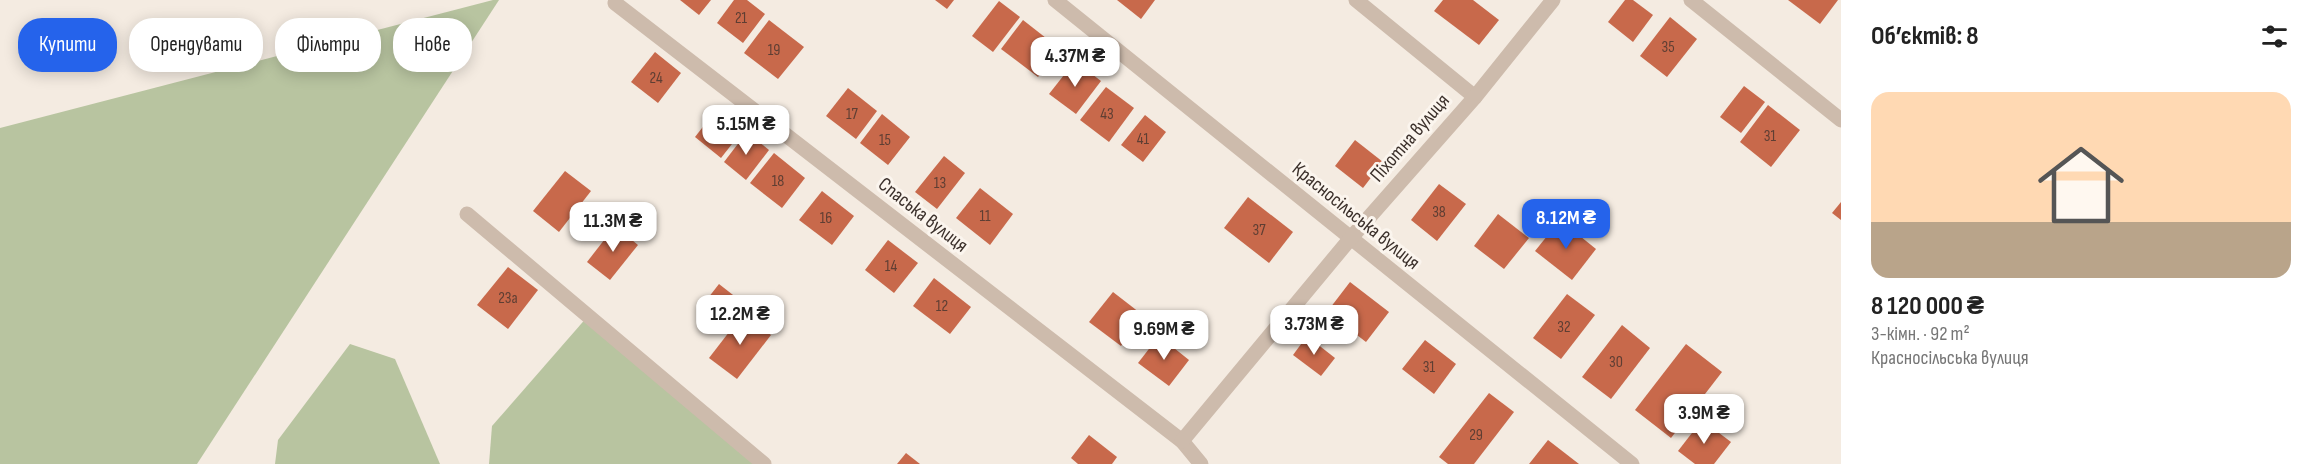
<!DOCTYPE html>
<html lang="uk">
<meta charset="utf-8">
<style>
:root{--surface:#fff;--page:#f2f2f2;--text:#222;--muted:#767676;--line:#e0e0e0;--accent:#2563eb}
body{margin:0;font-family:"Sofia Sans Condensed",sans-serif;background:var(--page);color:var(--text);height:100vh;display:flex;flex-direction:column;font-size:22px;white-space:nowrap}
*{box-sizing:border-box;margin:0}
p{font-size:20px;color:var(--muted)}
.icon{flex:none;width:33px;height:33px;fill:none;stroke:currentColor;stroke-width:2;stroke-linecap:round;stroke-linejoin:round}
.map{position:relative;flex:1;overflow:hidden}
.panel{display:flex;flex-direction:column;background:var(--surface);width:480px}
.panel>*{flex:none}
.hud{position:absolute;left:18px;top:18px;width:570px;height:54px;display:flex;gap:12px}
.price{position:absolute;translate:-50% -51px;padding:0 14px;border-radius:12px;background:#fff;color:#222;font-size:20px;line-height:39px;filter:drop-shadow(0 2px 3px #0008)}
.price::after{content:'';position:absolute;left:50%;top:36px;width:18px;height:14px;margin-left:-9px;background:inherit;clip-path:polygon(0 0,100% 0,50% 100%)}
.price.selected{background:var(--accent);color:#fff}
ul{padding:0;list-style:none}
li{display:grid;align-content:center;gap:12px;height:318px;padding:0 30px}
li+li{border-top:2px solid var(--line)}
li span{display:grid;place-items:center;height:186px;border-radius:18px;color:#555}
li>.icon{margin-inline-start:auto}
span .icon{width:108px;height:108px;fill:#fffc;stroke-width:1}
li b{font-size:26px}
h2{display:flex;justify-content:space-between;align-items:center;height:72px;padding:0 30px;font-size:26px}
.chip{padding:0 21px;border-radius:24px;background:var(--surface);box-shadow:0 3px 15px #0003;font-size:21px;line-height:54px}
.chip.selected{background:var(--accent);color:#fff}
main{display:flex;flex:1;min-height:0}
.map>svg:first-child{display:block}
</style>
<main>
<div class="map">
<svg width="1841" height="464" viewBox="0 0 1841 464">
<rect width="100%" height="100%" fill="#f4ebe1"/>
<!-- green -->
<g fill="#b8c4a0">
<path d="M493 0H499L197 464H0V128Z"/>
<path d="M588 316 764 464H489L492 426Z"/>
<path d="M350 344 395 359 440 464H275L278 440Z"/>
</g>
<!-- building -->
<g fill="#c8694b">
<path d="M680 0H711L699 15Z"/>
<path d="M734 0H747L765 14 743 43 717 23Z"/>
<path d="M935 0H954L947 9Z"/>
<path d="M1117 0H1155L1141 19Z"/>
<path d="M1443 0H1473L1499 20 1479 45 1434 11Z"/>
<path d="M1625 0H1633L1653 15 1633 42 1608 22Z"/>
<path d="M1788 0H1838L1820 24Z"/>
<path d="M999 1 1020 17 993 52 972 36Z"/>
<path d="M1670 17 1697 39 1667 77 1640 56Z"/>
<path d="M769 20 804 47 778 79 744 53Z"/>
<path d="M1023 20 1060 49 1038 77 1001 49Z"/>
<path d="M655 52 681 73 658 103 631 82Z"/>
<path d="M1075 61 1101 81 1076 114 1049 94Z"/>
<path d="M1744 86 1765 102 1741 133 1720 117Z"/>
<path d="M1106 87 1134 108 1109 142 1080 120Z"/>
<path d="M848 88 877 111 856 139 826 116Z"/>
<path d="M1768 105 1800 130 1771 167 1740 142Z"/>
<path d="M716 110 743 130 721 158 695 137Z"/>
<path d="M882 114 910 137 888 165 860 143Z"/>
<path d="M1145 115 1166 132 1143 162 1121 145Z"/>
<path d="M747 132 769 150 746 180 724 162Z"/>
<path d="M1355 140 1383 162 1363 188 1335 166Z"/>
<path d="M774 153 805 178 782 208 750 183Z"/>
<path d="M944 156 965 173 937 209 915 192Z"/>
<path d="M565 171 591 191 559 232 533 211Z"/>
<path d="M1439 184 1466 204 1437 241 1411 220Z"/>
<path d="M980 188 1013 214 990 245 956 218Z"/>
<path d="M822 191 854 216 832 245 799 220Z"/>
<path d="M1248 197 1293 232 1269 263 1224 228Z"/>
<path d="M1841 202V220L1832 213Z"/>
<path d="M1498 214 1529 238 1504 269 1474 246Z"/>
<path d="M1560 220 1596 249 1572 280 1535 251Z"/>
<path d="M615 226 638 245 610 280 587 262Z"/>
<path d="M888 240 918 263 894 293 865 270Z"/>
<path d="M508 267 538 290 508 329 477 305Z"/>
<path d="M934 278 971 307 950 334 913 306Z"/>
<path d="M1350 282 1389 312 1366 342 1327 312Z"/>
<path d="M719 284 742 302 724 325 701 307Z"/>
<path d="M1113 292 1144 316 1121 346 1089 322Z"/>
<path d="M1567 294 1595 315 1561 359 1533 338Z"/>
<path d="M743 314 771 335 737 379 709 358Z"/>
<path d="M1622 325 1650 348 1611 399 1582 377Z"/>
<path d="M1159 336 1189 360 1169 386 1138 363Z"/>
<path d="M1307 336 1335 358 1321 376 1293 355Z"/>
<path d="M1425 340 1456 364 1434 394 1402 369Z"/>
<path d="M1686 344 1722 372 1671 438 1635 410Z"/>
<path d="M1489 393 1514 412 1474 464H1448L1439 457Z"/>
<path d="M1702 420 1731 442 1714 464H1695L1678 451Z"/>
<path d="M1089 435 1117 457 1112 464H1078L1071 458Z"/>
<path d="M1548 440 1579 464H1529Z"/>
<path d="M906 453 920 464H897Z"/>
</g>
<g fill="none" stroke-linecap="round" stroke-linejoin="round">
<!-- service -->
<g stroke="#cdbbac" stroke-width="15">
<path d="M1356 0 1475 97"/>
<path d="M615 3 1182 441 1201 464"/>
<path d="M467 214 764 464"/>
</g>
<!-- minor -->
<g stroke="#cdbbac" stroke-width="15">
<path d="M1055 0 1632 464"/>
<path d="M1691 0 1841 120"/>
<path d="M1182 441 1350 239 1475 97 1553 0"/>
</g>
</g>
<g text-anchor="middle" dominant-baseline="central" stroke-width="6" stroke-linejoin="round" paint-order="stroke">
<!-- number labels -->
<g font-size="16" fill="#5e3e33">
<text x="741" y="18">21</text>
<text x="1668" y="47">35</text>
<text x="774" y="50">19</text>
<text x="656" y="78">24</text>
<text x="852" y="114">17</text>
<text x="1107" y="114">43</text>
<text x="1770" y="136">31</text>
<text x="1143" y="139">41</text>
<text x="885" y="140">15</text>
<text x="778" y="181">18</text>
<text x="940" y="183">13</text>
<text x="1439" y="212">38</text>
<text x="985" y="216">11</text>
<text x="826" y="218">16</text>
<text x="1259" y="230">37</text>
<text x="891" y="266">14</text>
<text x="508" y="298">23а</text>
<text x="942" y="306">12</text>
<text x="1564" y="327">32</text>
<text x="1616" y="362">30</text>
<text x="1429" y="367">31</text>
<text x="1476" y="435">29</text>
</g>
<!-- street labels -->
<g font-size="20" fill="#3b302b" stroke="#fbf5ee">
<text transform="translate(1410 138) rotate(-49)">Піхотна вулиця</text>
<text transform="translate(923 215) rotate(38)">Спаська вулиця</text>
<text transform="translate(1356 216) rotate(39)">Красносільська вулиця</text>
</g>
</g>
</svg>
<b class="price" style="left:1075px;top:88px">4.37M ₴</b>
<b class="price" style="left:746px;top:156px">5.15M ₴</b>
<b class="price selected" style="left:1566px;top:250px">8.12M ₴</b>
<b class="price" style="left:613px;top:253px">11.3M ₴</b>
<b class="price" style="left:740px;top:346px">12.2M ₴</b>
<b class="price" style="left:1314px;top:356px">3.73M ₴</b>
<b class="price" style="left:1164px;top:361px">9.69M ₴</b>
<b class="price" style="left:1704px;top:445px">3.9M ₴</b>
<div class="hud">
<a class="chip selected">Купити</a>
<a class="chip">Орендувати</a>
<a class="chip">Фільтри</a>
<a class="chip">Нове</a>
</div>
</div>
<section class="panel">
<h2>Об’єктів: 8<svg class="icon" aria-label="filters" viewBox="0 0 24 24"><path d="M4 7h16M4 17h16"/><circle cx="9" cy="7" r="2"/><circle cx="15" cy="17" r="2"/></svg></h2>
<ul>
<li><span style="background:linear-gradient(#ffd9b3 70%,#b9a48a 0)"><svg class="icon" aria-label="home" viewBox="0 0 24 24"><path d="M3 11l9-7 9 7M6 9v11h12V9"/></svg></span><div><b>8 120 000 ₴</b><p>3-кімн. · 92 m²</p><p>Красносільська вулиця</p></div></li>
</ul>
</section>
</main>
